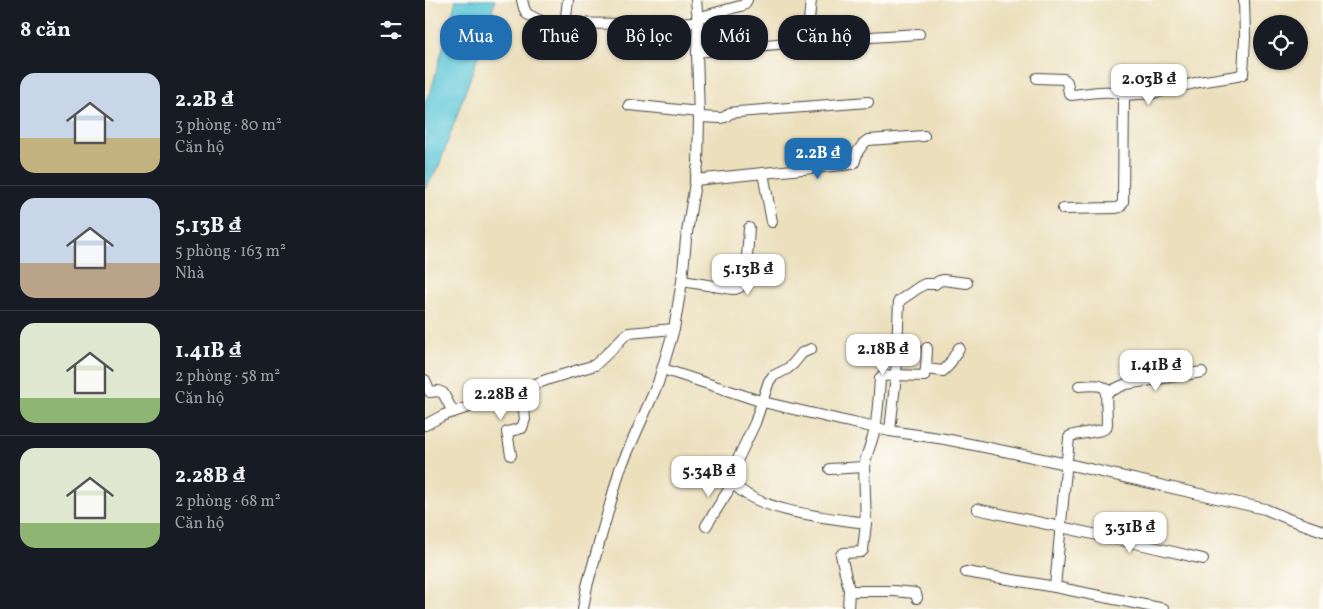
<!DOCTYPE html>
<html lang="vi">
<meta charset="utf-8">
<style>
:root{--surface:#171b24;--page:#242831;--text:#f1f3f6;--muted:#9ea1a6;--line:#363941;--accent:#1f6fb2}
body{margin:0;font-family:Vollkorn,serif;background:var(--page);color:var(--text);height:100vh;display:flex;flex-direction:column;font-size:19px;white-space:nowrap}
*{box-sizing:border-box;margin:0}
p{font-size:16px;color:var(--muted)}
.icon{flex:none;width:28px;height:28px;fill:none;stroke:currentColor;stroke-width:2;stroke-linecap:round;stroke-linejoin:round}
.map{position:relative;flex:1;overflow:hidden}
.drawer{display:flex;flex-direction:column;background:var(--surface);width:425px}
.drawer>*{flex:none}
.top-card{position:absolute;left:15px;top:15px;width:475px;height:45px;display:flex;gap:10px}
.tools{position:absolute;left:828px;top:15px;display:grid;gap:10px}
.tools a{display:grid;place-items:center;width:55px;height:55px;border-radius:50%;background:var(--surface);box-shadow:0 1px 4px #0004;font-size:25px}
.price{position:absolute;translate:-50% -42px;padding:0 11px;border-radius:10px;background:#fff;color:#222;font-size:16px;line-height:32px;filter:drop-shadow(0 1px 2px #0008)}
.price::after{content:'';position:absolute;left:50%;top:30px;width:15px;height:11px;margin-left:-8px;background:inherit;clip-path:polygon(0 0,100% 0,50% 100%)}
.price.active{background:var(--accent);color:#fff}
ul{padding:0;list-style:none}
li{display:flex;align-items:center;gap:15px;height:125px;padding:0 20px}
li+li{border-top:1px solid var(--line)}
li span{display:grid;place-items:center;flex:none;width:140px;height:100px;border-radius:15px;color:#555}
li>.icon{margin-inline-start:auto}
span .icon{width:60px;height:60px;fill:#fffc;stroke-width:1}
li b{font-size:21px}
h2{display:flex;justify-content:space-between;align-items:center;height:60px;padding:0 20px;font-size:21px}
.pill{padding:0 18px;border-radius:20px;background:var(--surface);box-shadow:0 1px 4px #0004;font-size:18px;line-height:45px}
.pill.active{background:var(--accent);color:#fff}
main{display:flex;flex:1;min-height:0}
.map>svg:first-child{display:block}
</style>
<main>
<section class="drawer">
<h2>8 căn<svg class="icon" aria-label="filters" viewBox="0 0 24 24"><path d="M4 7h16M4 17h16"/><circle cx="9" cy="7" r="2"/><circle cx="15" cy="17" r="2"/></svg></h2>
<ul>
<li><span style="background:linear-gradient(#c9d6e8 65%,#c2b280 0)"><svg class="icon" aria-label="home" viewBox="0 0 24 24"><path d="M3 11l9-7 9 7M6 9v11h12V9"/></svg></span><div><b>2.2B ₫</b><p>3 phòng · 80 m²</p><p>Căn hộ</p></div></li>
<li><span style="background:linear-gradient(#c9d6e8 65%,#b9a48a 0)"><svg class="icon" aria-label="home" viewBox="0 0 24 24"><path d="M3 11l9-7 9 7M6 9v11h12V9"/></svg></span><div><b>5.13B ₫</b><p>5 phòng · 163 m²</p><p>Nhà</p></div></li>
<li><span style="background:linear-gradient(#dfe7d0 75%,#8fb573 0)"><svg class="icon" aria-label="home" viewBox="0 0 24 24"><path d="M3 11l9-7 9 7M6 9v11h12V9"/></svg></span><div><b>1.41B ₫</b><p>2 phòng · 58 m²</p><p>Căn hộ</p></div></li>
<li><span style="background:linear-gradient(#dfe7d0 75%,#8fb573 0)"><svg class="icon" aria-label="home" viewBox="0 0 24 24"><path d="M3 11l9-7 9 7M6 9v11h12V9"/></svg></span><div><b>2.28B ₫</b><p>2 phòng · 68 m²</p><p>Căn hộ</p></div></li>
</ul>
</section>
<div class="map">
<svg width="898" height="609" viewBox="0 0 898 609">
<rect width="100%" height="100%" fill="#fdfcf7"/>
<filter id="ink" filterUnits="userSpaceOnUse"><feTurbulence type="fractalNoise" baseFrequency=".02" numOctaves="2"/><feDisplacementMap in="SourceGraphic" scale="10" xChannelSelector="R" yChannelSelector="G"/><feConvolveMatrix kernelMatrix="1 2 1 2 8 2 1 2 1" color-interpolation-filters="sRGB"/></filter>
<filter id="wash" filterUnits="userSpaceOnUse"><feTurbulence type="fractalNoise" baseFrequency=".0096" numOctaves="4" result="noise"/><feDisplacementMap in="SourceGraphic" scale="20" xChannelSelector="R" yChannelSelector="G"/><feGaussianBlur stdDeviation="1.12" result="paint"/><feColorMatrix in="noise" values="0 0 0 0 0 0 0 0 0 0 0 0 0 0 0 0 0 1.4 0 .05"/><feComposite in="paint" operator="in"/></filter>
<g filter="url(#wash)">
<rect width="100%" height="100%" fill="#ebdfbc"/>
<!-- water -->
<path fill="#5ec8d8" stroke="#447a82" d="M31 0H70L64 25 14 166 0 189V101L6 91Z"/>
</g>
<g filter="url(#ink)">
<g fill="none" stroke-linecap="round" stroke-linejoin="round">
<!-- minor casing -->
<g stroke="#484641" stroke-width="12">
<g id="minor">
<path d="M97 0 99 8 102 14 120 23 203 24 273 22"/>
<path d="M272 18 319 5 322 0"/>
<path d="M140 24 143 0"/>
<path d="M382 41 386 0"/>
<path d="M272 52 382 41 494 34"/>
<path d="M612 78 639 79 642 82 644 93 646 95C661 94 686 88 699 95"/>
<path d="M204 105 274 112"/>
<path d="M274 117 296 118 300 117 305 113 313 112 443 102"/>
<path d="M338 173 347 222"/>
<path d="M270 180 427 164 429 163 433 151 439 143 443 140 499 136"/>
<path d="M638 209 690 208 695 207 698 202 699 95 729 93 774 82 812 76 818 74 820 37 819 0"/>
<path d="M257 281 308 289C311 289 314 288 316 286 322 279 323 239 324 228"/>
<path d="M386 349 377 353 368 364 362 369 348 376 344 381 330 423 310 465 308 483C332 512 405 518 441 523"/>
<path d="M238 369 338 402 415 420 465 431 520 439 642 464 840 509 866 520 898 531"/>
<path d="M501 369 518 371 524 365 534 348"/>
<path d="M0 380 5 392 13 391 18 393 28 412"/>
<path d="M681 393 701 384 777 372"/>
<path d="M0 425 19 415 69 399 124 379 170 365 187 349 200 335 204 333 249 329"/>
<path d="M465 431 471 375 499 376 501 369 502 348"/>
<path d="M86 455 82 432 97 428 100 419 96 389"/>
<path d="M405 469 439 467C441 455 447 442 450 429 453 412 454 395 455 378L457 376 471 375 474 301 496 286 500 284H510L514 281 518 280 542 283"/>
<path d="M552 509 719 545 778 559"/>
<path d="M281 526 308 483"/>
<path d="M541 572 630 587 739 609"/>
<path d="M630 587 644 438 645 436 649 435 677 430 681 428 682 424 681 389C675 383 663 386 654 386"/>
<path d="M424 591H469L490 593 491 594 492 598"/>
<path d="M158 609 162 586 195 469 233 383 249 329 257 281 261 239 273 164 274 117 272 52 273 22 271 0"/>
<path d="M423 609 424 590 416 555 419 553 436 552 438 550 441 523 439 467"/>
</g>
</g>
<!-- minor -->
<use href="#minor" stroke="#fff" stroke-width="10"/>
</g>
</g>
</svg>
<div class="tools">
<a><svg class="icon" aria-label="locate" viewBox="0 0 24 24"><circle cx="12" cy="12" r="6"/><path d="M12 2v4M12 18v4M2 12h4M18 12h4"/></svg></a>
</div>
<b class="price" style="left:724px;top:106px">2.03B ₫</b>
<b class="price active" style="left:393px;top:180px">2.2B ₫</b>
<b class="price" style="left:323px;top:296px">5.13B ₫</b>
<b class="price" style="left:458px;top:376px">2.18B ₫</b>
<b class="price" style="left:731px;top:392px">1.41B ₫</b>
<b class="price" style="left:76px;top:421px">2.28B ₫</b>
<b class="price" style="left:284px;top:498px">5.34B ₫</b>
<b class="price" style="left:705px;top:554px">3.31B ₫</b>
<div class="top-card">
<a class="pill active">Mua</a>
<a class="pill">Thuê</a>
<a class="pill">Bộ lọc</a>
<a class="pill">Mới</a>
<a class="pill">Căn hộ</a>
</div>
</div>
</main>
